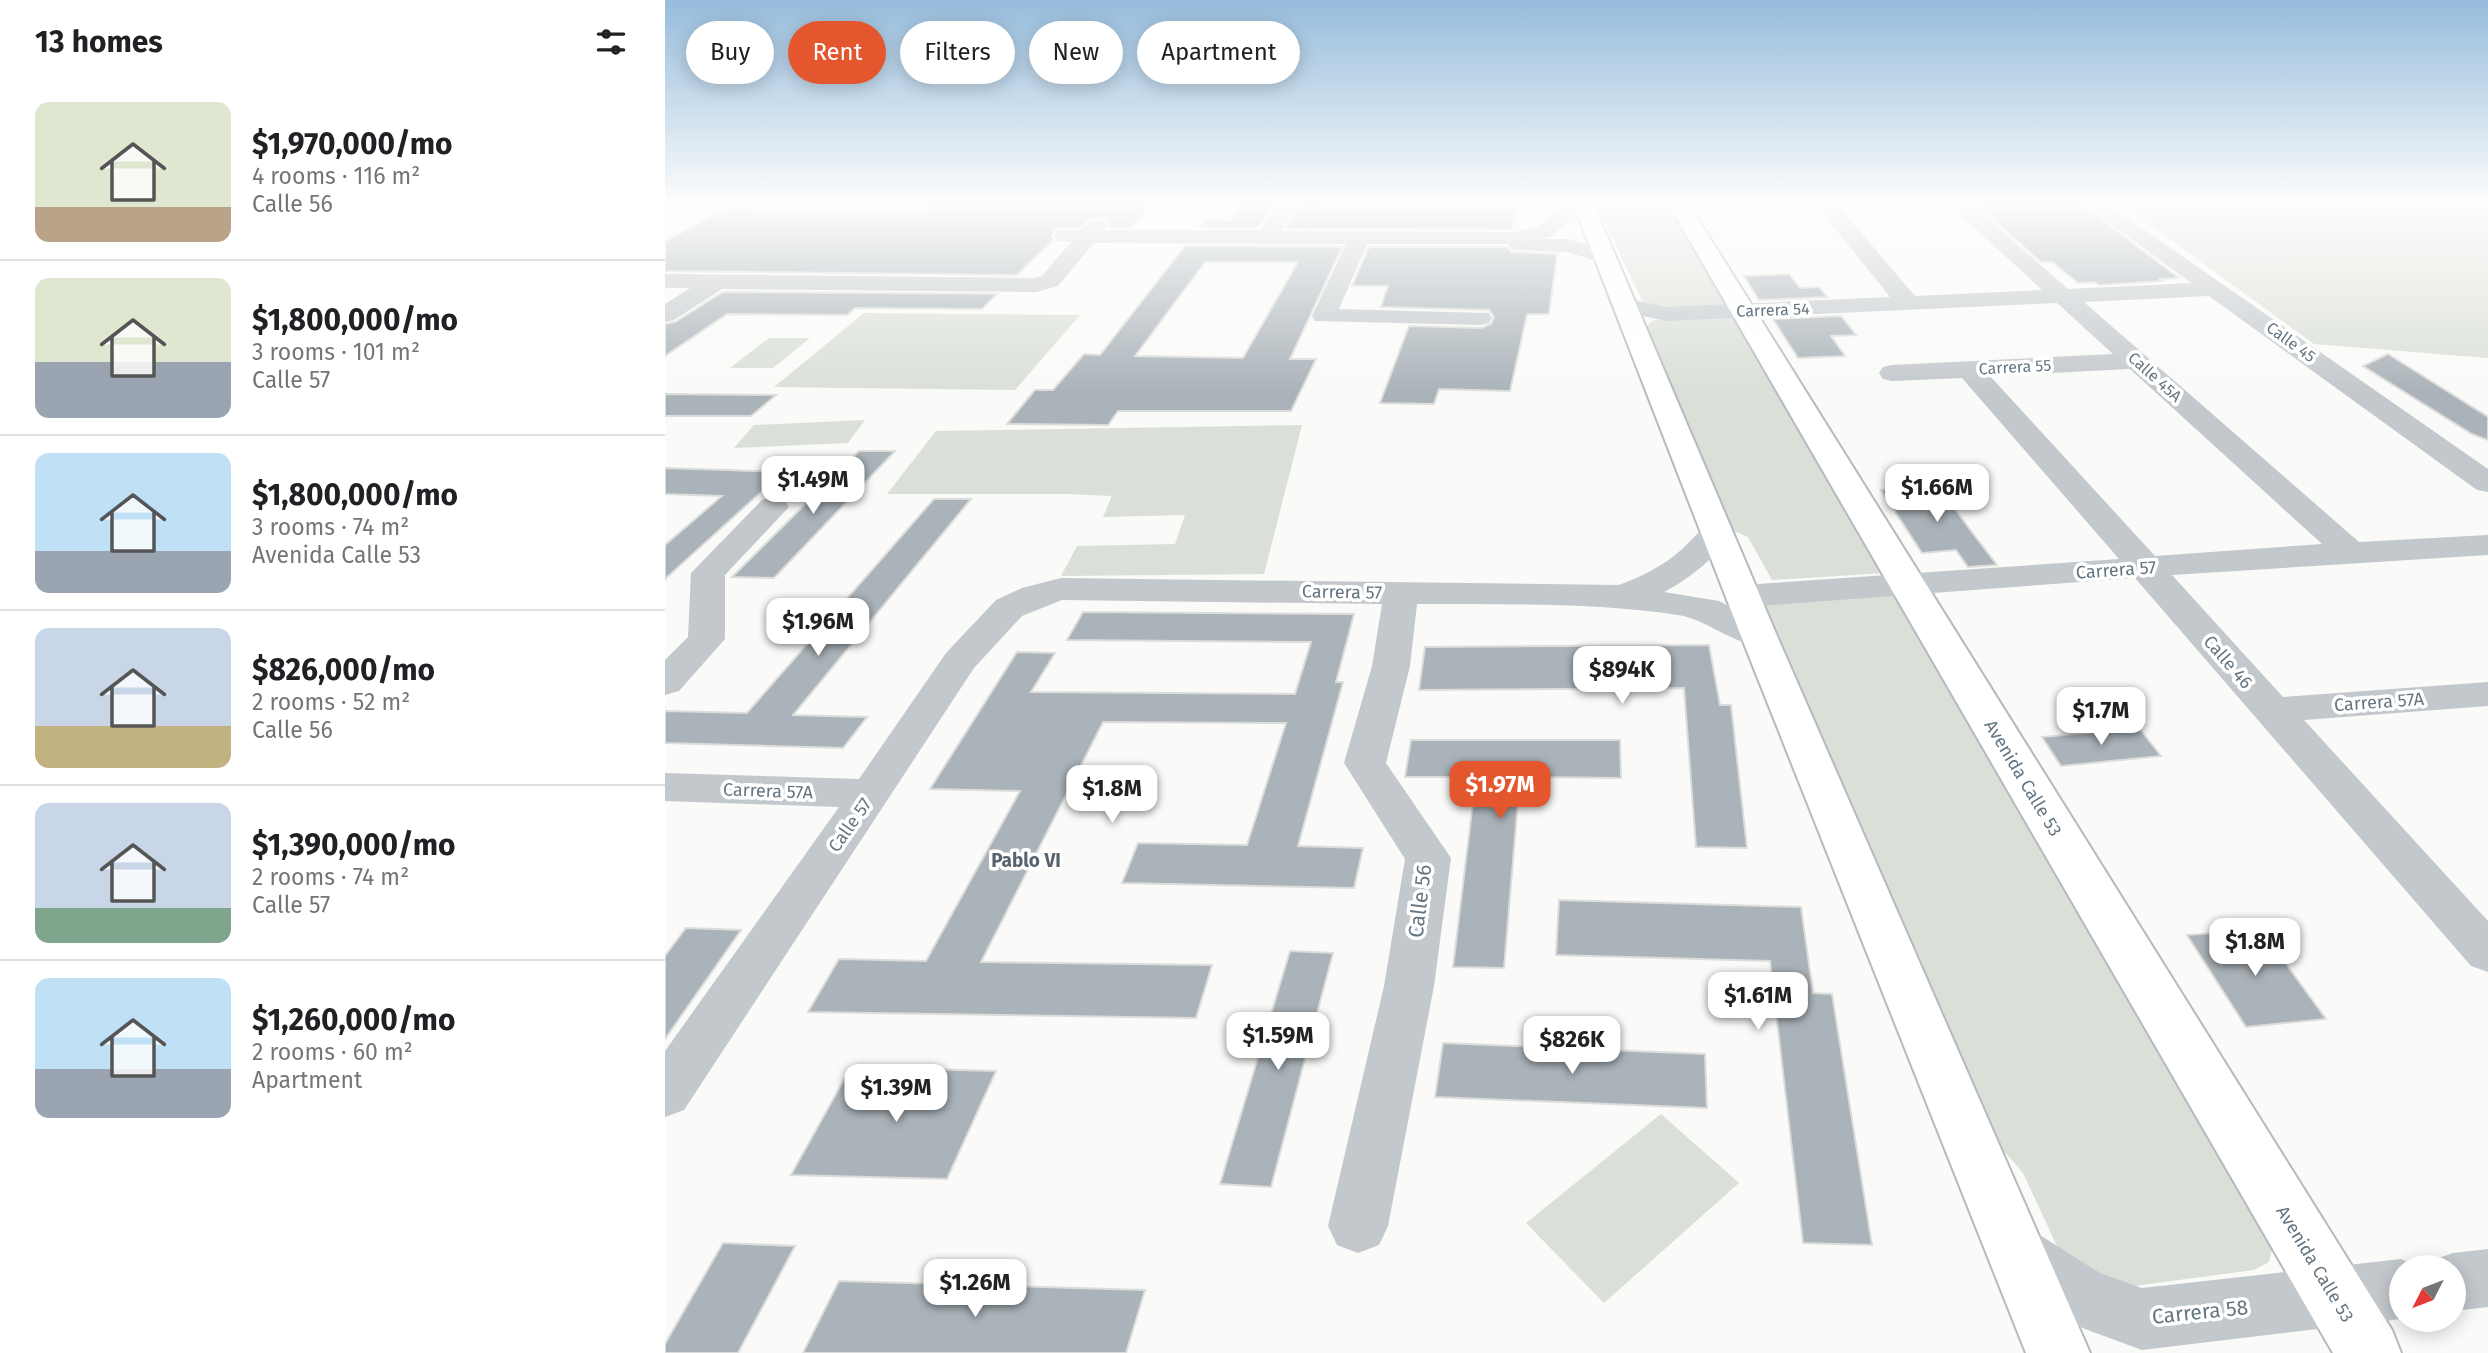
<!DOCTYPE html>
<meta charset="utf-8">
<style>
:root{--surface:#fff;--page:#f6f6f6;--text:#202124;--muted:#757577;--line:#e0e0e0;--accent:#e4572e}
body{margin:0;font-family:"Fira Sans",sans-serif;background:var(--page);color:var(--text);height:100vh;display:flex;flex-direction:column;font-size:26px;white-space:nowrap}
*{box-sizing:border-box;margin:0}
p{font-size:23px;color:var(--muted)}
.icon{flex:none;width:38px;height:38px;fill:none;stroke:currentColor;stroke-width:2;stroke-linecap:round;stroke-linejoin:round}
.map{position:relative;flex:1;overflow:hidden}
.details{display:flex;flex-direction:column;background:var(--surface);width:665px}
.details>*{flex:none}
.guide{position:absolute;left:21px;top:21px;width:665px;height:63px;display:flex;gap:14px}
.needle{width:46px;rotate:228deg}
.buttons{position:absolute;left:1724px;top:1255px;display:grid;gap:14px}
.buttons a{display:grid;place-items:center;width:77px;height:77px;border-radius:50%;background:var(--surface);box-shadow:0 4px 18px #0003;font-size:35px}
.price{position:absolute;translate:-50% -60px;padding:0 16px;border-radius:14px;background:#fff;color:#222;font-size:23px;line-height:46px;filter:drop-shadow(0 2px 4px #0008)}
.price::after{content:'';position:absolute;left:50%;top:42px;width:21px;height:16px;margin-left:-10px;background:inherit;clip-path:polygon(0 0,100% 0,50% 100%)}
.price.selected{background:var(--accent);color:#fff}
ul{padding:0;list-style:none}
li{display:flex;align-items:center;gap:21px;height:175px;padding:0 35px}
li+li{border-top:2px solid var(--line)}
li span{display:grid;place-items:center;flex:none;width:196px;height:140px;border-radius:14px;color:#555}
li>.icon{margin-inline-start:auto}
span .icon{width:84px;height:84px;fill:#fffc;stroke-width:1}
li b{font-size:30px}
h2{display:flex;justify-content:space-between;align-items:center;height:84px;padding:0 35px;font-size:30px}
.chip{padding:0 24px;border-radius:32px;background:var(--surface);box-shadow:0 4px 18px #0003;font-size:24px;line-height:63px}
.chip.selected{background:var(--accent);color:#fff}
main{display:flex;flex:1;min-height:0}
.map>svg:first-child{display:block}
</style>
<main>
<section class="details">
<h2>13 homes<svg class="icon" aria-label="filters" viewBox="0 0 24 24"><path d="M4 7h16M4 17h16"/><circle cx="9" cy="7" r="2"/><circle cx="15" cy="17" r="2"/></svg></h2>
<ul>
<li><span style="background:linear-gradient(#dfe7d0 75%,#b9a48a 0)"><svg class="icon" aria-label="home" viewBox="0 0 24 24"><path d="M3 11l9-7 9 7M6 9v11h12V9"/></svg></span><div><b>$1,970,000/mo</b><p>4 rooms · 116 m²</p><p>Calle 56</p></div></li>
<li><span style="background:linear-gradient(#dfe7d0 60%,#9aa5b1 0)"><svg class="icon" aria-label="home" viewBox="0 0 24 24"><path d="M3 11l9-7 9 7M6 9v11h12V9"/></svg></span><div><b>$1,800,000/mo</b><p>3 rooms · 101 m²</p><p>Calle 57</p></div></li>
<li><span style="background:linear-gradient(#bfe0f5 70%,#9aa5b1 0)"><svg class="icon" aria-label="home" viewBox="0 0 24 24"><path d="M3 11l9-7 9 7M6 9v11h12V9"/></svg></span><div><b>$1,800,000/mo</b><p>3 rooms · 74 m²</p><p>Avenida Calle 53</p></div></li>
<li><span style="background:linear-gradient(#c9d6e8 70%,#c2b280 0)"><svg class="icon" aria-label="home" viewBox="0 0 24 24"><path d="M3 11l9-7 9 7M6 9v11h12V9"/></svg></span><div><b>$826,000/mo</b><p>2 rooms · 52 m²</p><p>Calle 56</p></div></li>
<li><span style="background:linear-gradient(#c9d6e8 75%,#7fa58c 0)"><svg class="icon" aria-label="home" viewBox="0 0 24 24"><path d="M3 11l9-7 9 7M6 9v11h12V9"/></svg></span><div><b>$1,390,000/mo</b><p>2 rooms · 74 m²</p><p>Calle 57</p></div></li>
<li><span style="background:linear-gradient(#bfe0f5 65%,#9aa5b1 0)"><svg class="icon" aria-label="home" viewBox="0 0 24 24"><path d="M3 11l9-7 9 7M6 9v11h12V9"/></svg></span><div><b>$1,260,000/mo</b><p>2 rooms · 60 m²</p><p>Apartment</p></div></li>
</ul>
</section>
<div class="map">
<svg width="1823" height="1353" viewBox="0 0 1823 1353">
<rect width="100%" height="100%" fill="#fafaf8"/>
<!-- green -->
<g fill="#dadfd7">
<path d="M931 203H1003L1064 308 981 309Z"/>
<path d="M1455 203H1823V358L1649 344Z"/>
<path d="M199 313 415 315 350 390 109 387Z"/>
<path d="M1070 316 1220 573 1107 580 1083 537 1065 529 980 329 986 321 996 319Z"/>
<path d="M104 338H145L108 368H65Z"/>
<path d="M200 420 183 443 69 448 89 425Z"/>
<path d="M637 425 599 574 396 576 412 546 510 544 520 515 438 517 447 496 403 494H222L271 431Z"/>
<path d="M1234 595 1594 1215 1607 1249 1604 1262 1589 1270 1439 1290 1404 1263 1391 1244 1358 1173 1319 1128 1095 605Z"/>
<path d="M996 1114 1074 1183 939 1303 861 1223Z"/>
</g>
<!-- building -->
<g fill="#aab3b9" stroke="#dcdcda" stroke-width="2" fill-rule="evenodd">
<path d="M260 203H488L467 227H444V223L439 218H425L416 227 392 228 387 235 388 240 352 275 0 271V242L59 209 260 213Z"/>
<path d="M578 203 609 204 594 227H534L540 220 566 221Z"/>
<path d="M1309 203H1415L1514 278 1495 279 1498 281 1484 282 1434 285 1430 282 1413 283 1387 262H1376Z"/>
<path d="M635 204 700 207H850L846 229 621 228Z"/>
<path d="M520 246 677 247 625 359H651L626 411H453L443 425 342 424 370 390H388L419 354 435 355ZM540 262H633L578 358 470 356Z"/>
<path d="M704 247H842L846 252 892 254 884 314H862L845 391 774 389 769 404 715 403 744 326 816 328 826 324 829 317 824 310 716 307 723 286H687Z"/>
<path d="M1124 274 1135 288 1154 287 1162 297 1094 300 1079 276Z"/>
<path d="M58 292 332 294 317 309 190 308 182 315 62 314 0 356V324L10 322Z"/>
<path d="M1176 316 1191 335 1166 336 1180 356 1133 358 1108 319Z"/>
<path d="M1723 354 1823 417V440L1807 434 1698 366Z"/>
<path d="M0 394 111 395 86 416H0Z"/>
<path d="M194 451H230L109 578 67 577Z"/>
<path d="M0 468 118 472 0 579V545L57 496 0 494Z"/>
<path d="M1274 487 1306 531 1332 565 1303 567 1291 550 1257 553 1216 490Z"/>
<path d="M269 499H306L128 715 202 717 178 748 0 743V711L82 713Z"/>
<path d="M418 612 689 614 671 682H678L633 846 698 848 689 888 457 883 473 843 582 845 621 723 438 722 316 962 547 965 531 1018 143 1012 174 959 261 961 355 791 265 789 352 652 390 653 366 692 630 694 646 642 402 640Z"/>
<path d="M1044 645 1055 705H1066L1082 848 1031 847 1019 688 754 690 760 647Z"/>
<path d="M1474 728 1496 756 1396 766 1377 737Z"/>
<path d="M746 740H955L956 778 855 777 839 968 788 967 811 777H740Z"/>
<path d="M894 900 1136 907 1148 993 1167 994 1207 1245 1138 1243 1105 961 891 955Z"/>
<path d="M21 928 76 930 0 1039V956Z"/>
<path d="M1598 929 1624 968 1661 1019 1581 1027 1522 935Z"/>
<path d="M625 951 668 953 606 1187 555 1184Z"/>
<path d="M778 1043 1040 1054 1042 1108 770 1097Z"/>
<path d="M186 1067 331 1071 282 1179 126 1175Z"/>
<path d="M58 1243 130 1246 73 1353H0V1344Z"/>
<path d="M174 1281 480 1290 461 1353H138Z"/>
</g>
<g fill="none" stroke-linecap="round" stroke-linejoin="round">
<!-- major casing -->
<g stroke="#b5babe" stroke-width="4">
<g id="major">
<path d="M908 203H928L1112 636 1425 1353H1361L1076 636Z"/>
<path d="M1003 203H1023L1727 1330 1736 1353H1668Z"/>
</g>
</g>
<!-- minor -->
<g fill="#c3c8cc" fill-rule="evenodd">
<path d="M613 203H633L616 231 849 232 873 227 899 203H921L887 236 879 239H903L947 251 950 256 947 261 939 263 902 252 854 250 846 249 843 244H702L674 309 824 313 827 318 824 323 815 325 650 321 647 316 681 244 429 243 393 286 371 292 57 289 9 320 0 322V304L25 288H0V274L370 278 377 276 406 242 392 241 389 236 392 231 417 230 425 221H439L442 225 439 230H595Z"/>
<path d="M1150 203H1171L1250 296 1377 290 1283 203H1305L1403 289 1526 283 1418 203H1441L1823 469V492L1812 490 1544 296 1419 302 1694 542 1823 535V555L1507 575 1618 697 1823 682V706L1639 720 1823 921V972L1806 966 1470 578 1078 607 1065 604 1060 596 1065 588 1078 585 1454 559 1297 378 1227 381 1218 379 1214 373 1218 367 1227 365 1448 354 1392 303 1001 321 951 310 947 305 951 300 959 298 1001 307 1225 297ZM1465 369 1657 544 1490 556 1325 376Z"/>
<path d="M108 497 119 500 124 507 60 575V639L14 691 0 695V660L23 637 26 573 97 500Z"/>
<path d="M1052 522 1064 525 1068 532C1050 558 1027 577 999 592L1054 601 1107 628 1112 636 1107 644C1075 652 1046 620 1013 615 927 602 839 605 752 604L745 666 721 763 786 858 769 986 723 1226 714 1245 693 1253 672 1245 663 1226 719 986 740 859 679 763 707 666 717 604 397 600 357 616 309 668 19 1110 0 1117V1051L174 807 0 801V773L194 779 281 653 331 600 357 588 396 578 954 585C973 578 992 569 1009 556 1024 545 1034 527 1052 522Z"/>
<path d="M1356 1228 1378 1237 1435 1273 1477 1288 1736 1259 1756 1267H1736V1319L1477 1350 1420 1329 1377 1308 1334 1277 1325 1257 1334 1237Z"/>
<path d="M1823 1249V1307L1788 1311V1267H1763L1766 1261 1788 1253Z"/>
</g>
<!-- major -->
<use href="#major" fill="#fff" fill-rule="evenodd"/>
</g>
<!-- sky -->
<linearGradient id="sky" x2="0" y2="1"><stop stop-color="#96bcdc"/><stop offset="0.52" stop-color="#fdfdfc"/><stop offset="1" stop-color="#fdfdfc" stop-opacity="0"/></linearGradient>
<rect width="1823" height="392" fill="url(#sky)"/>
<g text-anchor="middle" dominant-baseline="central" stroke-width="7" stroke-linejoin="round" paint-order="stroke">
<!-- far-street labels -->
<g font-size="16" fill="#657683" stroke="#fff">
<text transform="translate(1108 310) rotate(-2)">Carrera 54</text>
<text transform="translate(1626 342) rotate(36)">Calle 45</text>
<text transform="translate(1350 367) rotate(-3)">Carrera 55</text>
<text transform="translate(1490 377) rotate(42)">Calle 45A</text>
</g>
<!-- street labels -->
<g font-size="18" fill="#657683" stroke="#fff">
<text transform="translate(1451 570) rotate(-4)">Carrera 57</text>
<text transform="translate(677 592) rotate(1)">Carrera 57</text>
<text transform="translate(1563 662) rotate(49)">Calle 46</text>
<text transform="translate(1714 702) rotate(-4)">Carrera 57A</text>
<text transform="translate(1358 778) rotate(59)">Avenida Calle 53</text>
<text transform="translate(103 791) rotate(2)">Carrera 57A</text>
<text transform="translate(185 825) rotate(-55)">Calle 57</text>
<text transform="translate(1650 1264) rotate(59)">Avenida Calle 53</text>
</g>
<!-- neighbourhood labels -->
<g font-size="19" font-weight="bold" fill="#57646e" stroke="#fff">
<text x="361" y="860">Pablo VI</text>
</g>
<!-- near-street labels -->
<g font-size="21" fill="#657683" stroke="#fff">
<text transform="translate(755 901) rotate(-83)">Calle 56</text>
<text transform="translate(1535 1312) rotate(-6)">Carrera 58</text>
</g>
</g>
</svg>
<div class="buttons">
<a><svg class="needle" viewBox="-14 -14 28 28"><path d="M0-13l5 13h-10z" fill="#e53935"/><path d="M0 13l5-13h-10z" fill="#757577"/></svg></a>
</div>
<b class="price" style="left:148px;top:516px">$1.49M</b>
<b class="price" style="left:1272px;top:524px">$1.66M</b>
<b class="price" style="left:153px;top:658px">$1.96M</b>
<b class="price" style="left:957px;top:706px">$894K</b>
<b class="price" style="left:1436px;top:747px">$1.7M</b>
<b class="price selected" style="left:835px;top:821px">$1.97M</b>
<b class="price" style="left:447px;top:825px">$1.8M</b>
<b class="price" style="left:1590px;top:978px">$1.8M</b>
<b class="price" style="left:1093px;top:1032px">$1.61M</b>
<b class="price" style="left:613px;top:1072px">$1.59M</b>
<b class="price" style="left:907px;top:1076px">$826K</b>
<b class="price" style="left:231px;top:1124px">$1.39M</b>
<b class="price" style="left:310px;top:1319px">$1.26M</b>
<div class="guide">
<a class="chip">Buy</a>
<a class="chip selected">Rent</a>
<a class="chip">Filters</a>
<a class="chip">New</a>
<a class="chip">Apartment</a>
</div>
</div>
</main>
